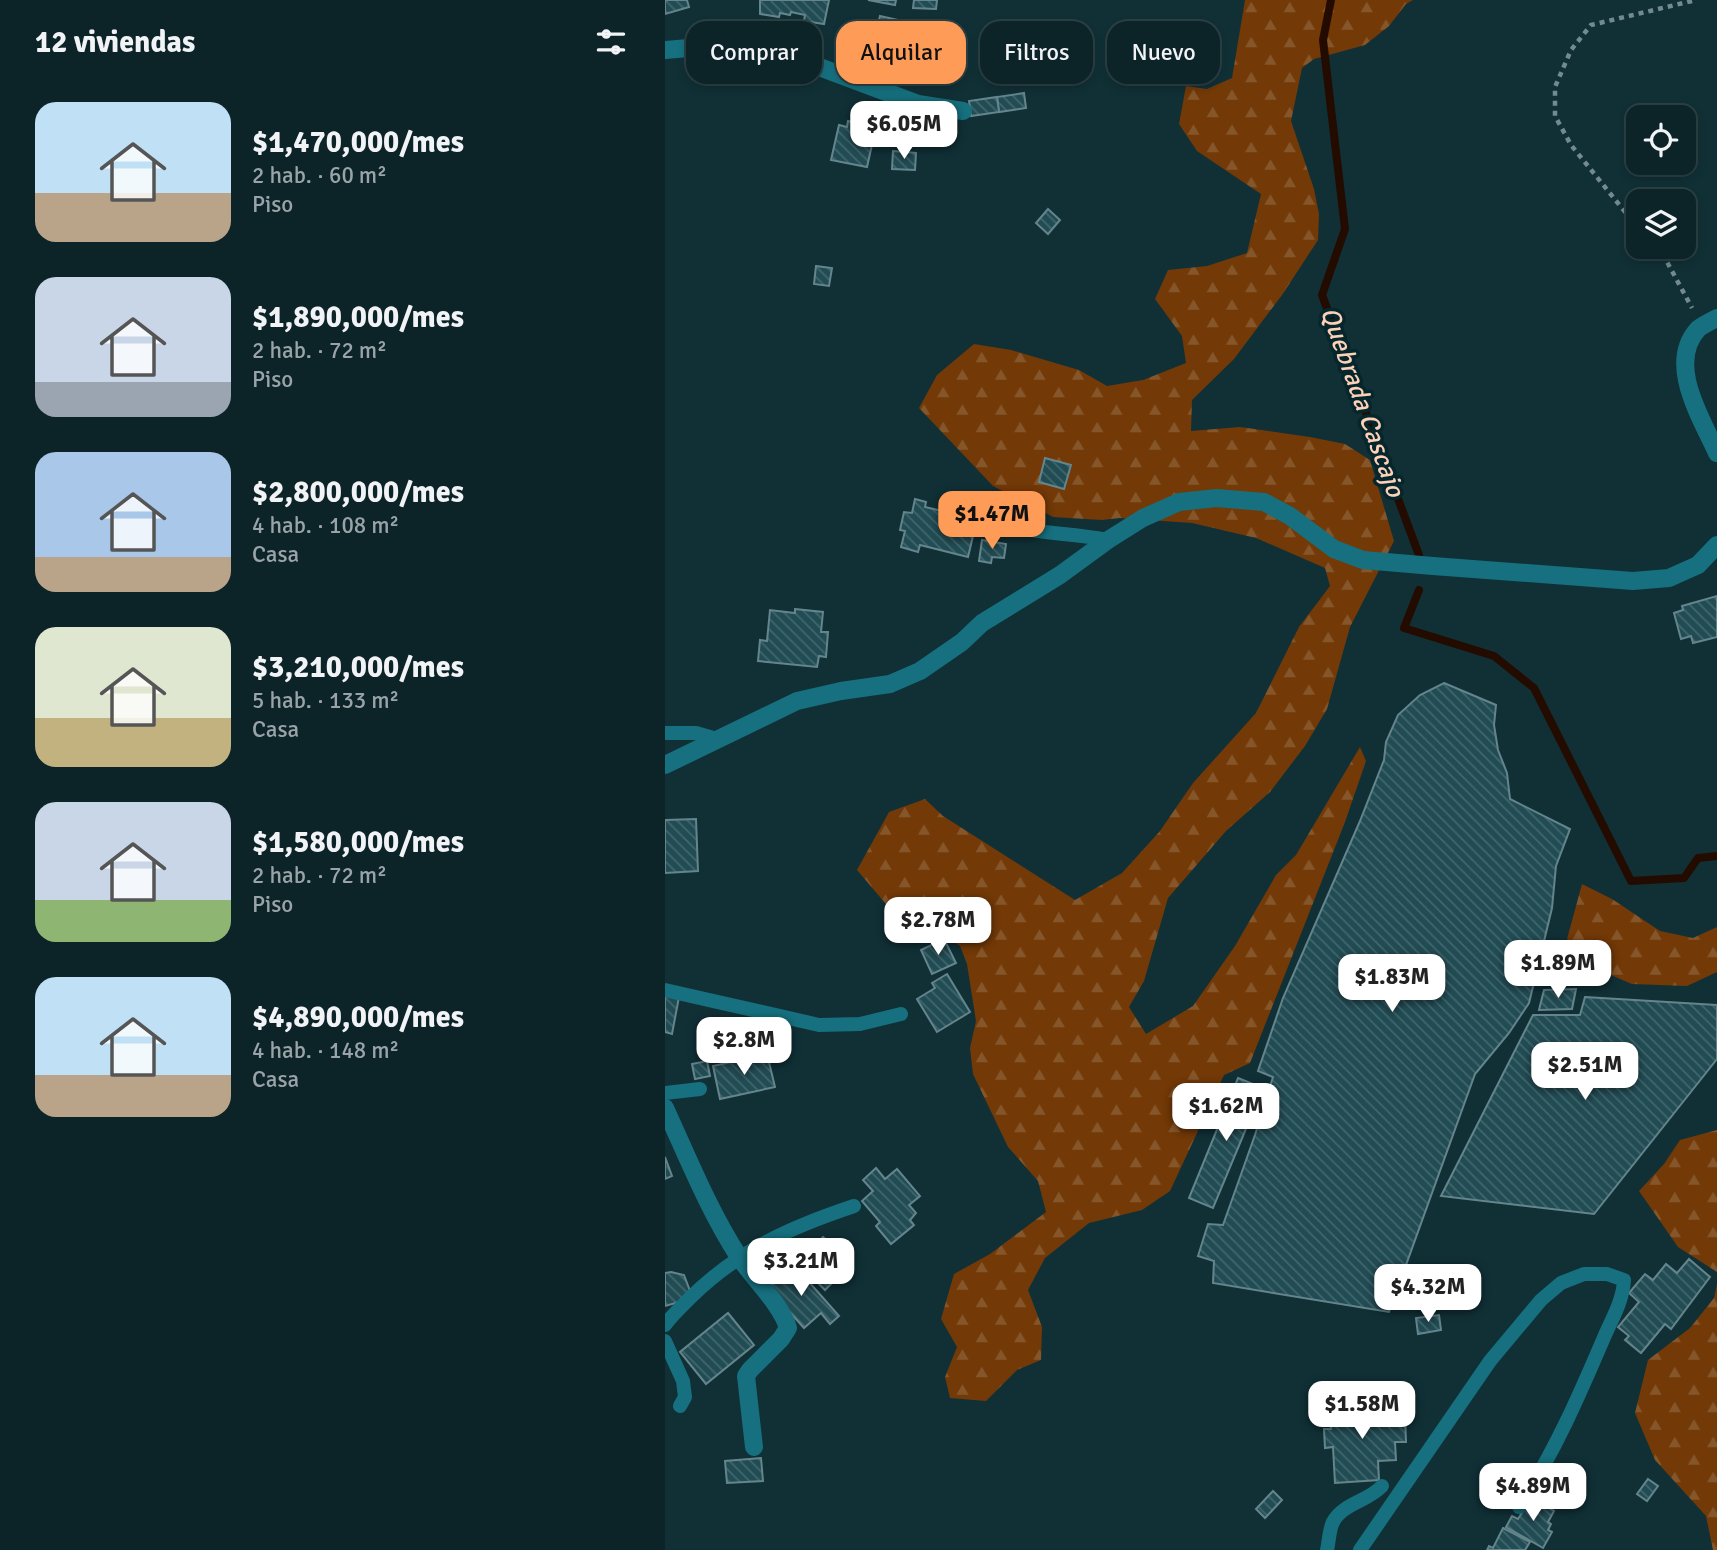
<!DOCTYPE html>
<html lang="es">
<meta charset="utf-8">
<style>
:root{--surface:#0c2428;--page:#152c30;--text:#f1f3f6;--muted:#9aa4a8;--line:#2c4145;--accent:#fe9c57}
body{margin:0;font-family:Signika,sans-serif;background:var(--page);color:var(--text);height:100vh;display:flex;flex-direction:column;font-size:26px;white-space:nowrap}
*{box-sizing:border-box;margin:0}
p{font-size:23px;color:var(--muted)}
.icon{flex:none;width:38px;height:38px;fill:none;stroke:currentColor;stroke-width:2;stroke-linecap:round;stroke-linejoin:round}
.map{position:relative;flex:1;overflow:hidden}
.sheet{display:flex;flex-direction:column;background:var(--surface);width:665px}
.sheet>*{flex:none}
.banner{position:absolute;left:21px;top:21px;width:665px;height:63px;display:flex;gap:14px}
.fabs{position:absolute;left:961px;top:105px;display:grid;gap:14px}
.fabs a{display:grid;place-items:center;width:70px;height:70px;border-radius:14px;background:var(--surface);box-shadow:0 4px 10px #0003,0 0 0 2px var(--line);font-size:35px}
.price{position:absolute;translate:-50% -60px;padding:0 16px;border-radius:14px;background:#fff;color:#222;font-size:23px;line-height:46px;filter:drop-shadow(0 2px 4px #0008)}
.price::after{content:'';position:absolute;left:50%;top:42px;width:21px;height:16px;margin-left:-10px;background:inherit;clip-path:polygon(0 0,100% 0,50% 100%)}
.price.on{background:var(--accent);color:#111}
ul{padding:0;list-style:none}
li{display:flex;align-items:center;gap:21px;height:175px;padding:0 35px}
li span{display:grid;place-items:center;flex:none;width:196px;height:140px;border-radius:21px;color:#555}
li>.icon{margin-inline-start:auto}
span .icon{width:84px;height:84px;fill:#fffc;stroke-width:1}
li b{font-size:30px}
h2{display:flex;justify-content:space-between;align-items:center;height:84px;padding:0 35px;font-size:30px}
.tag{padding:0 24px;border-radius:21px;background:var(--surface);box-shadow:0 4px 10px #0003,0 0 0 2px var(--line);font-size:24px;line-height:63px}
.tag.on{background:var(--accent);color:#111}
main{display:flex;flex:1;min-height:0}
.map>svg:first-child{display:block}
</style>
<main>
<section class="sheet">
<h2>12 viviendas<svg class="icon" aria-label="filters" viewBox="0 0 24 24"><path d="M4 7h16M4 17h16"/><circle cx="9" cy="7" r="2"/><circle cx="15" cy="17" r="2"/></svg></h2>
<ul>
<li><span style="background:linear-gradient(#bfe0f5 65%,#b9a48a 0)"><svg class="icon" aria-label="home" viewBox="0 0 24 24"><path d="M3 11l9-7 9 7M6 9v11h12V9"/></svg></span><div><b>$1,470,000/mes</b><p>2 hab. · 60 m²</p><p>Piso</p></div></li>
<li><span style="background:linear-gradient(#c9d6e8 75%,#9aa5b1 0)"><svg class="icon" aria-label="home" viewBox="0 0 24 24"><path d="M3 11l9-7 9 7M6 9v11h12V9"/></svg></span><div><b>$1,890,000/mes</b><p>2 hab. · 72 m²</p><p>Piso</p></div></li>
<li><span style="background:linear-gradient(#a9c7e8 75%,#b9a48a 0)"><svg class="icon" aria-label="home" viewBox="0 0 24 24"><path d="M3 11l9-7 9 7M6 9v11h12V9"/></svg></span><div><b>$2,800,000/mes</b><p>4 hab. · 108 m²</p><p>Casa</p></div></li>
<li><span style="background:linear-gradient(#dfe7d0 65%,#c2b280 0)"><svg class="icon" aria-label="home" viewBox="0 0 24 24"><path d="M3 11l9-7 9 7M6 9v11h12V9"/></svg></span><div><b>$3,210,000/mes</b><p>5 hab. · 133 m²</p><p>Casa</p></div></li>
<li><span style="background:linear-gradient(#c9d6e8 70%,#8fb573 0)"><svg class="icon" aria-label="home" viewBox="0 0 24 24"><path d="M3 11l9-7 9 7M6 9v11h12V9"/></svg></span><div><b>$1,580,000/mes</b><p>2 hab. · 72 m²</p><p>Piso</p></div></li>
<li><span style="background:linear-gradient(#bfe0f5 70%,#b9a48a 0)"><svg class="icon" aria-label="home" viewBox="0 0 24 24"><path d="M3 11l9-7 9 7M6 9v11h12V9"/></svg></span><div><b>$4,890,000/mes</b><p>4 hab. · 148 m²</p><p>Casa</p></div></li>
</ul>
</section>
<div class="map">
<svg width="1052" height="1550" viewBox="0 0 1052 1550">
<defs>
<pattern id="forest-firs" width="22" height="20" patternUnits="userSpaceOnUse" patternTransform="scale(1.75)"><rect width="22" height="20" fill="#733907"/><path d="M5 1l3.5 6h-7zM16 11l3.5 6h-7z" fill="#86562b"/></pattern>
<pattern id="building-back-hatch" width="6" height="6" patternUnits="userSpaceOnUse" patternTransform="scale(1.75)"><rect width="6" height="6" fill="#224c54"/><path d="M-1 5l2 2M0 0l6 6M5-1l2 2" fill="none" stroke="#41666d"/></pattern>
</defs>
<rect width="100%" height="100%" fill="#103036"/>
<!-- forest -->
<g fill="url(#forest-firs)">
<path d="M580 0H748L741 4 724 26 700 45 649 59 637 68 626 121 649 189 654 214 653 240 617 295 569 359 527 400 526 431 575 427 645 437 680 444 705 460 729 541 685 627 662 709 640 746 605 792 561 831 503 898 479 981 464 1007 481 1034 528 1006 570 946 611 875 631 855 695 747 701 761 680 822 585 1063 559 1075 505 1191 477 1210 424 1223 380 1258 363 1290 377 1327 376 1360 352 1370 321 1401 285 1398 280 1377 292 1347 276 1319 289 1274 325 1254 381 1212 373 1181 343 1147 308 1074 305 1048 311 1021 302 964 295 946 275 932 248 942 243 930 192 870 224 812 260 799 278 816 410 900 457 873 495 831 528 783 591 713 634 627 665 586 660 568 591 538 527 523 455 518 437 520 388 517 328 486 254 408 272 375 309 344 346 350 414 370 442 386 478 380 521 363 517 336 490 299 503 270 542 266 582 253 596 194 532 151 514 124 521 86 542 89 567 78Z"/>
<path d="M917 884 947 899 995 931 1028 938 1052 927V972L1022 986 967 984 934 970 902 939Z"/>
<path d="M1052 1130V1272L1013 1247 974 1191 999 1164 1015 1140Z"/>
<path d="M1052 1284V1550H1048L1041 1516 990 1460 970 1413 983 1360 1025 1328 1049 1298Z"/>
</g>
<g fill="none" stroke-linecap="round" stroke-linejoin="round">
<!-- stream -->
<g stroke="#230b00" stroke-width="8">
<path d="M666 0 658 40 680 229 657 295 754 555"/>
<path d="M754 590 739 628 829 656 869 688 966 881 1019 878 1033 858 1052 856"/>
</g>
</g>
<!-- building -->
<g fill="url(#building-back-hatch)" stroke="#64858c" stroke-width="2">
<path d="M0 0H22L24 7 0 14Z"/>
<path d="M95 0H164L159 24 139 21 140 15 126 12 125 15 115 13 114 17 95 14Z"/>
<path d="M203 0H231L230 5Z"/>
<path d="M249 0H272L271 9 248 8Z"/>
<path d="M215 16 233 20 228 41 210 37Z"/>
<path d="M262 37 280 38 279 65H261Z"/>
<path d="M231 43 247 48 242 66 226 61Z"/>
<path d="M359 93 361 108 334 112 332 97Z"/>
<path d="M332 97 334 112 306 116 304 101Z"/>
<path d="M183 121 202 125 201 130 210 131 202 167 166 160 174 125 182 127Z"/>
<path d="M228 151 251 153 250 170 227 169Z"/>
<path d="M383 209 395 220 383 234 371 223Z"/>
<path d="M151 266 167 268 164 286 149 284Z"/>
<path d="M380 458 406 465 399 489 374 482Z"/>
<path d="M250 499 261 502 260 507 312 519 303 557 255 545 253 552 236 547 240 531 235 530 239 512 247 513Z"/>
<path d="M317 540 341 544 339 558 327 557 326 563 314 561Z"/>
<path d="M1052 596V637L1028 643 1026 636 1016 639 1009 613 1018 610 1017 606Z"/>
<path d="M130 609 158 612 156 632H163L161 657 154 656 152 667 93 661 95 640 102 641 105 610 130 613Z"/>
<path d="M779 683 831 705 829 725 833 750 842 773 845 799 905 829 891 866 887 908 864 1003 844 1033 810 1074 724 1312 548 1283 549 1261 533 1256 543 1224 558 1225 590 1135 608 1077 593 1071 618 998 695 821 719 760 721 742 733 715 755 695Z"/>
<path d="M31 819 33 871 0 873V820Z"/>
<path d="M279 939 291 963 267 974 256 950Z"/>
<path d="M282 974 305 1012 272 1032 252 999 270 988 267 983Z"/>
<path d="M911 989 907 1009 874 1010 879 990Z"/>
<path d="M0 995 14 997 7 1034 0 1032Z"/>
<path d="M920 997 1052 1005V1059L929 1214 776 1196 868 1015H915Z"/>
<path d="M102 1054 110 1087 55 1099 48 1066Z"/>
<path d="M42 1061 45 1076 30 1079 27 1064Z"/>
<path d="M573 1078 598 1088 548 1208 524 1198Z"/>
<path d="M0 1157 7 1176 0 1179Z"/>
<path d="M211 1168 220 1179 232 1169 255 1196 244 1205 251 1213 245 1220 249 1225 226 1244 211 1226 215 1222 197 1201 208 1191 198 1180Z"/>
<path d="M158 1237 169 1247 162 1253 179 1271 160 1290 132 1262Z"/>
<path d="M1024 1259 1045 1277 1006 1329 1000 1324 976 1353 960 1340 964 1336 953 1327 974 1302 964 1293 980 1274 988 1280 1001 1264 1012 1273Z"/>
<path d="M129 1265 174 1316 165 1324 156 1313 139 1328 103 1288Z"/>
<path d="M6 1272 19 1275 25 1291 14 1302 0 1306V1273Z"/>
<path d="M63 1313 89 1345 41 1384 15 1352Z"/>
<path d="M774 1315 776 1330 753 1334 751 1318Z"/>
<path d="M709 1404V1416L740 1415 741 1442H730L731 1460 713 1461 714 1480 670 1483 668 1447 660 1448 659 1429H666L665 1407Z"/>
<path d="M96 1458 98 1481 62 1483 60 1461Z"/>
<path d="M983 1479 993 1486 982 1501 972 1494Z"/>
<path d="M608 1491 617 1500 600 1518 591 1509Z"/>
<path d="M866 1498 889 1511 883 1522 886 1524 883 1530 887 1532 878 1548 841 1527 847 1516 853 1519Z"/>
<path d="M838 1528 865 1542 860 1550H822L824 1546 828 1548Z"/>
</g>
<g fill="none" stroke-linecap="round" stroke-linejoin="round">
<!-- path -->
<g stroke="#738b90" stroke-width="4.5" stroke-dasharray="5 5" stroke-linecap="butt">
<path d="M973 228 906 145 890 116V87L906 50 926 25 1031 0"/>
<path d="M990 247 1001 260 1027 308"/>
</g>
<!-- service -->
<g stroke="#16707f" stroke-width="14">
<path d="M343 526C376 534 409 533 443 540"/>
<path d="M0 733H31L52 739"/>
<path d="M0 990 154 1025 195 1024 236 1014"/>
<path d="M0 1093 35 1089"/>
<path d="M0 1325C7 1315 17 1306 26 1297 74 1250 126 1227 189 1206"/>
<path d="M0 1341 18 1381 20 1397 15 1406"/>
<path d="M662 1550C664 1542 664 1530 668 1522 678 1503 704 1501 717 1486"/>
<path d="M695 1550 825 1361 876 1300 896 1283 919 1274H942L959 1280C958 1300 948 1317 940 1335 914 1396 890 1451 854 1507"/>
</g>
<!-- minor -->
<g stroke="#16707f" stroke-width="18">
<path d="M0 50 59 45 102 51 125 56 253 104 298 111"/>
<path d="M1052 318C1046 321 1038 325 1033 329 1001 364 1037 419 1052 453"/>
<path d="M0 765 132 701 176 691 225 684 255 671 297 642 317 623 395 575 443 540 478 518 514 502 552 498 599 502 625 516 669 549 698 560 768 566 968 581 1004 578 1033 565 1052 545"/>
<path d="M0 1108C23 1158 44 1211 74 1257 88 1278 116 1304 123 1328L116 1339 85 1370 81 1376 89 1447"/>
</g>
</g>
<g text-anchor="middle" dominant-baseline="central" stroke-width="7" stroke-linejoin="round" paint-order="stroke">
<!-- water labels -->
<g font-size="26" font-style="italic" fill="#fcd1b7" stroke="#05262c">
<text transform="translate(697 402) rotate(70)">Quebrada Cascajo</text>
</g>
</g>
</svg>
<div class="fabs">
<a><svg class="icon" aria-label="locate" viewBox="0 0 24 24"><circle cx="12" cy="12" r="6"/><path d="M12 2v4M12 18v4M2 12h4M18 12h4"/></svg></a>
<a><svg class="icon" aria-label="layers" viewBox="0 0 24 24"><path d="M12 4l9 5-9 5-9-5zM3 14l9 5 9-5"/></svg></a>
</div>
<b class="price" style="left:239px;top:161px">$6.05M</b>
<b class="price on" style="left:327px;top:551px">$1.47M</b>
<b class="price" style="left:273px;top:957px">$2.78M</b>
<b class="price" style="left:893px;top:1000px">$1.89M</b>
<b class="price" style="left:727px;top:1014px">$1.83M</b>
<b class="price" style="left:79px;top:1077px">$2.8M</b>
<b class="price" style="left:920px;top:1102px">$2.51M</b>
<b class="price" style="left:561px;top:1143px">$1.62M</b>
<b class="price" style="left:136px;top:1298px">$3.21M</b>
<b class="price" style="left:763px;top:1324px">$4.32M</b>
<b class="price" style="left:697px;top:1441px">$1.58M</b>
<b class="price" style="left:868px;top:1523px">$4.89M</b>
<div class="banner">
<a class="tag">Comprar</a>
<a class="tag on">Alquilar</a>
<a class="tag">Filtros</a>
<a class="tag">Nuevo</a>
</div>
</div>
</main>
